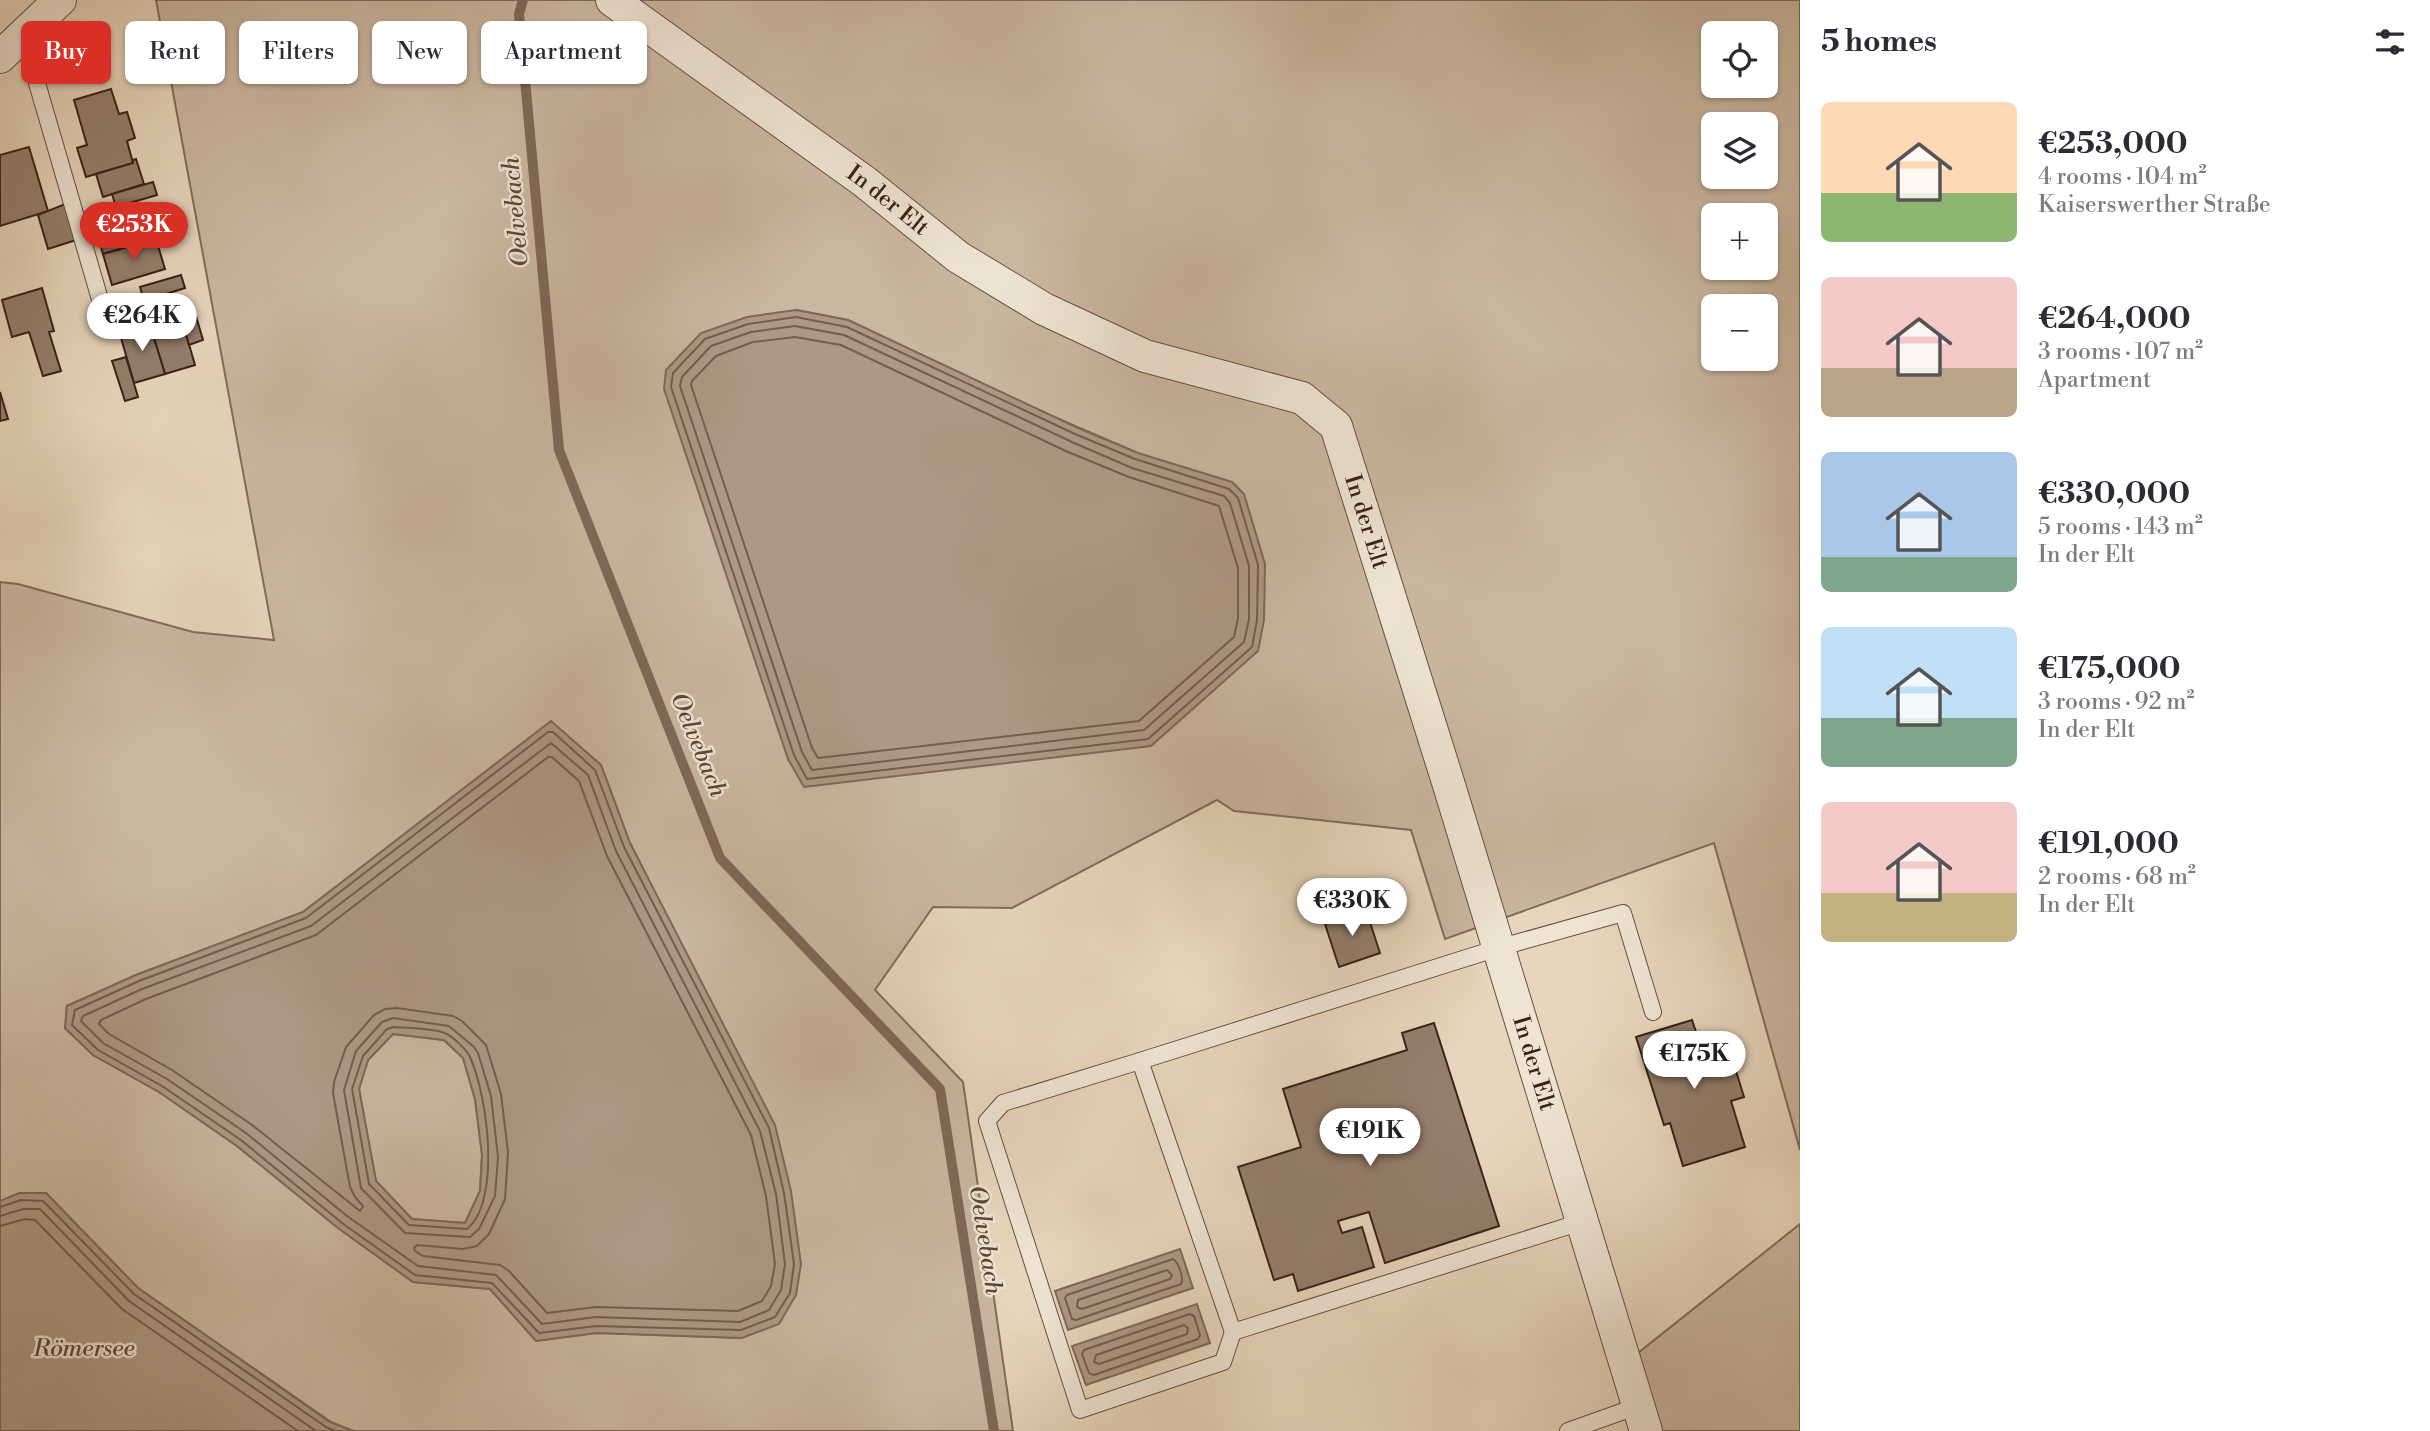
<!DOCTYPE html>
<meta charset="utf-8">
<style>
:root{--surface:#fff;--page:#f7f7f7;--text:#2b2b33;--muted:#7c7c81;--accent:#d93025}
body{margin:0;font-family:"Libre Bodoni",serif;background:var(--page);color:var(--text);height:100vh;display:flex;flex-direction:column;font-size:26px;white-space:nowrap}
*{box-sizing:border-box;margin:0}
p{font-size:23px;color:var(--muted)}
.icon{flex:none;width:38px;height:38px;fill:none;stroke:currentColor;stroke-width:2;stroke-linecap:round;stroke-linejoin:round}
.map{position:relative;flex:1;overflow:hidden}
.side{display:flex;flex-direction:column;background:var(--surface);width:630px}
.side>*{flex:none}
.banner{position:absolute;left:21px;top:21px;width:665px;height:63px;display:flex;gap:14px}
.tools{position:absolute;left:1701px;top:21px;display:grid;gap:14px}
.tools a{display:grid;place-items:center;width:77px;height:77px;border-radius:10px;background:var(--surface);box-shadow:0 2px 5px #0004;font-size:35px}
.price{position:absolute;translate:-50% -60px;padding:0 16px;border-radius:24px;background:#fff;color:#222;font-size:23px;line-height:46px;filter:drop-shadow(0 2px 4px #0008)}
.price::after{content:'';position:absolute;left:50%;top:42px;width:21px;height:16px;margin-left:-10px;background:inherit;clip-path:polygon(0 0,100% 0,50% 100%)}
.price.on{background:var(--accent);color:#fff}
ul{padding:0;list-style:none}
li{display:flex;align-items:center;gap:21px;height:175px;padding:0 21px}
li span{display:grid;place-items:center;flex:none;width:196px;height:140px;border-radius:10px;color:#555}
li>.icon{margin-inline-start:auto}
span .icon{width:84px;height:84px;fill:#fffc;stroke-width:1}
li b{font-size:30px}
h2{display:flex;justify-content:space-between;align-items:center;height:84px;padding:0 21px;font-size:30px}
.tag{padding:0 24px;border-radius:10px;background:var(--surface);box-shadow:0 2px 5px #0004;font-size:24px;line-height:63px}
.tag.on{background:var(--accent);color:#fff}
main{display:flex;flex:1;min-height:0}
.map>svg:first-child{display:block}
</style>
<main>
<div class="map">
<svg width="1800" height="1431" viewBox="0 0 1800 1431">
<rect width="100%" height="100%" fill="#e7d6bd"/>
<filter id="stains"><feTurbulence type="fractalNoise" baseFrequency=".00286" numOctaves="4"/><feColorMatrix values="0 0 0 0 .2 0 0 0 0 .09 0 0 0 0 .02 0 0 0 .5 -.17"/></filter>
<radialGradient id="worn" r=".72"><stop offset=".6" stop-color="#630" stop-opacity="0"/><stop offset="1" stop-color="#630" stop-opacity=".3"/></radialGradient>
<!-- green -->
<g fill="#cab7a1" stroke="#826c5c" stroke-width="2" fill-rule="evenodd">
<path d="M156 0H1800V1150L1714 843 1445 939 1411 830 1234 811 1217 800 1012 908 933 907 875 990 963 1082 1013 1431H353L331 1422 138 1288 46 1193 0 1201V582L18 584 193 632 274 640ZM1713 33H1766V86H1713ZM1713 124H1766V177H1713ZM1713 215H1766V268H1713ZM1713 306H1766V359H1713ZM796 310 848 320 1029 406 1138 453 788 759ZM551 722 601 765 630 843 716 1014 742 1338 596 1333 536 1341 490 1289 413 1282 338 1228 237 1146 159 1092 93 1055 65 1028 67 1006 136 975 303 912Z"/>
<path d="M393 1034 444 1040 463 1058 475 1099 482 1155 480 1191 465 1223 412 1219 376 1181 359 1089 368 1060Z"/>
<path d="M1800 1224V1431H1636L1638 1353Z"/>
</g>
<!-- water -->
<g fill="#ad9885" stroke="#7f6859" stroke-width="2" fill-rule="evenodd">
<path d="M796 310 848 320 1078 428 1138 453 1232 482 1244 494 1265 564 1264 620 1258 651 1151 746 804 787 788 759 664 389 666 370 701 333 747 317Z"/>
<path d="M551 721 601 765 630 843 775 1125 791 1191 801 1264 796 1295 779 1324 742 1338 596 1333 536 1341 490 1289 413 1282 338 1228 237 1146 159 1092 93 1055 65 1028 67 1006 136 975 303 912ZM393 1034 444 1040 463 1058 475 1099 482 1155 480 1191 465 1223 412 1219 376 1181 359 1089 368 1060Z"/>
<path d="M19 1193H46L138 1288 330 1422 353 1431H0V1201Z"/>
<path d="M1180 1249 1193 1288 1068 1330 1055 1291Z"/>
<path d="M1197 1304 1210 1343 1086 1385 1072 1346Z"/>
</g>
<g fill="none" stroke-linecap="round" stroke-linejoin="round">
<!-- shore -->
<g stroke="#745c4e" stroke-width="2">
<path d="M796 317 847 327 1075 434 1135 459 1229 489 1238 498 1258 565 1257 620 1252 647 1148 739 807 779 794 755 671 387 673 373 705 339 748 324Z"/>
<path d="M795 326 844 335 1072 442 1132 468 1224 496 1230 503 1249 566V619L1244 642 1144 730 812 770 802 752 680 386 682 377 711 346 751 332Z"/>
<path d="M795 337 841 345 1068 452 1129 477 1219 506 1238 568V618L1234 637 1139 721 818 758 812 748 691 385 692 381 716 356 753 342Z"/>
<path d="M548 732H553L595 770 624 847 769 1128 784 1193 794 1264 790 1293 775 1317 741 1330 596 1326 539 1333 492 1283 415 1275 342 1223 241 1140 162 1086 98 1050 72 1025 75 1010 139 981 306 918Z"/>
<path d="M551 743 588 775 616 851 760 1131 776 1194 785 1264 781 1290 769 1310 740 1322 596 1317 542 1324 496 1275 418 1266 347 1216 246 1133 167 1079 103 1043 81 1021 83 1016 142 989 311 926Z"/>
<path d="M548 757H552L579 781 607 856 751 1135 766 1196 775 1264 771 1286 762 1301 738 1311 596 1307 547 1313 509 1271 500 1265 423 1256 415 1251 414 1248 417 1245 463 1249 477 1246 489 1234 505 1199 508 1152 501 1094 486 1045 462 1021 453 1016 397 1008 385 1009 374 1015 346 1047 334 1082 333 1093 350 1187 355 1197 363 1206 360 1211 252 1125 172 1070 109 1034 99 1024 101 1020 146 999 316 935Z"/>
<path d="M393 1018 449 1026 474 1047 478 1053 491 1096 498 1157 495 1196 479 1229 470 1237 405 1233 361 1188 344 1090 356 1051 382 1022Z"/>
<path d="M393 1027C407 1028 436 1028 447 1034 454 1038 467 1050 470 1057 487 1094 502 1200 467 1229L409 1225 369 1184 352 1089 363 1056 387 1029Z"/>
<path d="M0 1207 21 1200 43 1201 134 1294 326 1427 335 1431"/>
<path d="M0 1216 23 1209H40L129 1301 316 1431"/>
<path d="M0 1226 25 1219 35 1220 122 1309 298 1431"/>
<path d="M1173 1259C1179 1263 1184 1278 1181 1284L1076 1320 1072 1319 1065 1298 1067 1295Z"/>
<path d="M1167 1270 1172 1275 1170 1279 1082 1309 1077 1307 1078 1300Z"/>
<path d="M1190 1314 1194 1316 1200 1335 1198 1339 1094 1375 1089 1373 1082 1354 1084 1350Z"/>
<path d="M1184 1325 1188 1328 1187 1334 1099 1364 1094 1362 1096 1355Z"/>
</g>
<!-- stream -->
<path stroke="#7f6859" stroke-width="10" d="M523 0 519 14 559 450 720 858 940 1089 994 1431"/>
</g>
<!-- building -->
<g fill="#947f6d" stroke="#3b2117" stroke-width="2">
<path d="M111 89 119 114 127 112 135 138 127 141 133 163 86 177 77 148 87 145 74 100Z"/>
<path d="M29 147 48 211 0 226V155Z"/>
<path d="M136 159 144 184 103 197 96 174 133 163V160Z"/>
<path d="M153 182 157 195 116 207 112 194Z"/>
<path d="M65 204 76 240 48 249 38 215Z"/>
<path d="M146 208 156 239 103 254 94 224Z"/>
<path d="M156 239 165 269 112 285 103 254Z"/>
<path d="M181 275 185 288 144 301 140 287Z"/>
<path d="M42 288 54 331 49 332 61 371 43 376 29 332 12 337 2 300Z"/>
<path d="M180 313 195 365 165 374 149 322Z"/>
<path d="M195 313 203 340 189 345 181 317Z"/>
<path d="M149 322 165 374 134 383 119 331Z"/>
<path d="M126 357 138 397 125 401 112 361Z"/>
<path d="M0 392 8 419 0 421Z"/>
<path d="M1366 910 1380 953 1339 967 1325 924Z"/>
<path d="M1692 1020 1702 1050 1727 1042 1744 1097 1731 1101 1745 1147 1683 1166 1670 1123 1664 1125 1636 1037Z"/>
<path d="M1434 1023 1499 1226 1385 1263 1369 1212 1338 1221 1342 1233 1362 1227 1374 1267 1298 1291 1293 1274 1274 1280 1238 1167 1301 1147 1283 1089 1407 1050 1402 1033Z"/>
</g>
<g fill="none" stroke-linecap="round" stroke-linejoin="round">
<!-- service casing -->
<g stroke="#664e40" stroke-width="18">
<g id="service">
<path d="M23 35 106 320"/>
<path d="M1140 1061 1003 1103 987 1121 1080 1410 1223 1362 1233 1332"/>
<path d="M1581 1222 1233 1332 1140 1061 1498 948 1623 913 1653 1012"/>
<path d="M1568 1431 1638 1406"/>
</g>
</g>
<!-- minor casing -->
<g stroke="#664e40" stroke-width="34">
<g id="minor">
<path id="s1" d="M612 0 865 182 958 257 1044 309 1145 356 1302 398 1336 426 1448 782 1646 1431"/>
<path d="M0 57 60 0"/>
</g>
</g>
<!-- service -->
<use href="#service" stroke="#efe4d4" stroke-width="16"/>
<!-- minor -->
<use href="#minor" stroke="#efe4d4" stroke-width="32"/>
</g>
<g text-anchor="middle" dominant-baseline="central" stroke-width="5" stroke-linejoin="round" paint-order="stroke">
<!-- street labels -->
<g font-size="23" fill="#3b2117" stroke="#efe4d4">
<text stroke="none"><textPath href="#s1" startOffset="341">In der Elt</textPath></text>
<text stroke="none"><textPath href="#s1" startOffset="950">In der Elt</textPath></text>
<text stroke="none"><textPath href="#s1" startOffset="1517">In der Elt</textPath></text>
</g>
<!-- water labels -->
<g font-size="24" font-style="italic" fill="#5d4538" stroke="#efe4d4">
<text transform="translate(516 212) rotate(-95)">Oelvebach</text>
<text transform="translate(698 745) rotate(68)">Oelvebach</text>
<text transform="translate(985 1240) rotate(81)">Oelvebach</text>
<text x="84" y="1349">Römersee</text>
</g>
</g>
<rect width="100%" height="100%" filter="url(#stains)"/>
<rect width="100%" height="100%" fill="url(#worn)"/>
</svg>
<div class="tools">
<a><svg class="icon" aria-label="locate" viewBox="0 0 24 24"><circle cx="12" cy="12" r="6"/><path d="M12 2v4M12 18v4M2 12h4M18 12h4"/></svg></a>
<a><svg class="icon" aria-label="layers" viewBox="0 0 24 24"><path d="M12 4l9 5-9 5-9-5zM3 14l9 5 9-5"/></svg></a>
<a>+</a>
<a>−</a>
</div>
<b class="price on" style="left:134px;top:262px">€253K</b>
<b class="price" style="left:142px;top:353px">€264K</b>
<b class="price" style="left:1352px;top:938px">€330K</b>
<b class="price" style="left:1694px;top:1091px">€175K</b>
<b class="price" style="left:1370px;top:1168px">€191K</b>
<div class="banner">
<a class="tag on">Buy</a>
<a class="tag">Rent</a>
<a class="tag">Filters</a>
<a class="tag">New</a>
<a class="tag">Apartment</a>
</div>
</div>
<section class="side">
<h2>5 homes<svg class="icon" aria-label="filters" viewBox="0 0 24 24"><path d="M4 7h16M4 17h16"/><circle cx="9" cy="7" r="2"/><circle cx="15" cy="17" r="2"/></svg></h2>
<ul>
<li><span style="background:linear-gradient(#ffd9b3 65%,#8fb573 0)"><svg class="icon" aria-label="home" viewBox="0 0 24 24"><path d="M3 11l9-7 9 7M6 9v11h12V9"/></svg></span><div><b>€253,000</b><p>4 rooms · 104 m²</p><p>Kaiserswerther Straße</p></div></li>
<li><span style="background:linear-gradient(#f6c9c9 65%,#b9a48a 0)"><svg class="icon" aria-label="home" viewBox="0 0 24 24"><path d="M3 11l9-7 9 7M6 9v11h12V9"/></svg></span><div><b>€264,000</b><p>3 rooms · 107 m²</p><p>Apartment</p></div></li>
<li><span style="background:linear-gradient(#a9c7e8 75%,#7fa58c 0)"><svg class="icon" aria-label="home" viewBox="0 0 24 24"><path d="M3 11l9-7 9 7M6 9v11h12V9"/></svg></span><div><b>€330,000</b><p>5 rooms · 143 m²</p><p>In der Elt</p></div></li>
<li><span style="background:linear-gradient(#bfe0f5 65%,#7fa58c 0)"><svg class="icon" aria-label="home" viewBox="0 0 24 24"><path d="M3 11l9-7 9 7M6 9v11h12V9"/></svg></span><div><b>€175,000</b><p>3 rooms · 92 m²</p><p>In der Elt</p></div></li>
<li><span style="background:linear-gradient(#f6c9c9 65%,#c2b280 0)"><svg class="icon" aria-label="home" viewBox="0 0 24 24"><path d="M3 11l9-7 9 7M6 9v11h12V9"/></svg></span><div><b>€191,000</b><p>2 rooms · 68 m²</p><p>In der Elt</p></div></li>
</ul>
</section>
</main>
